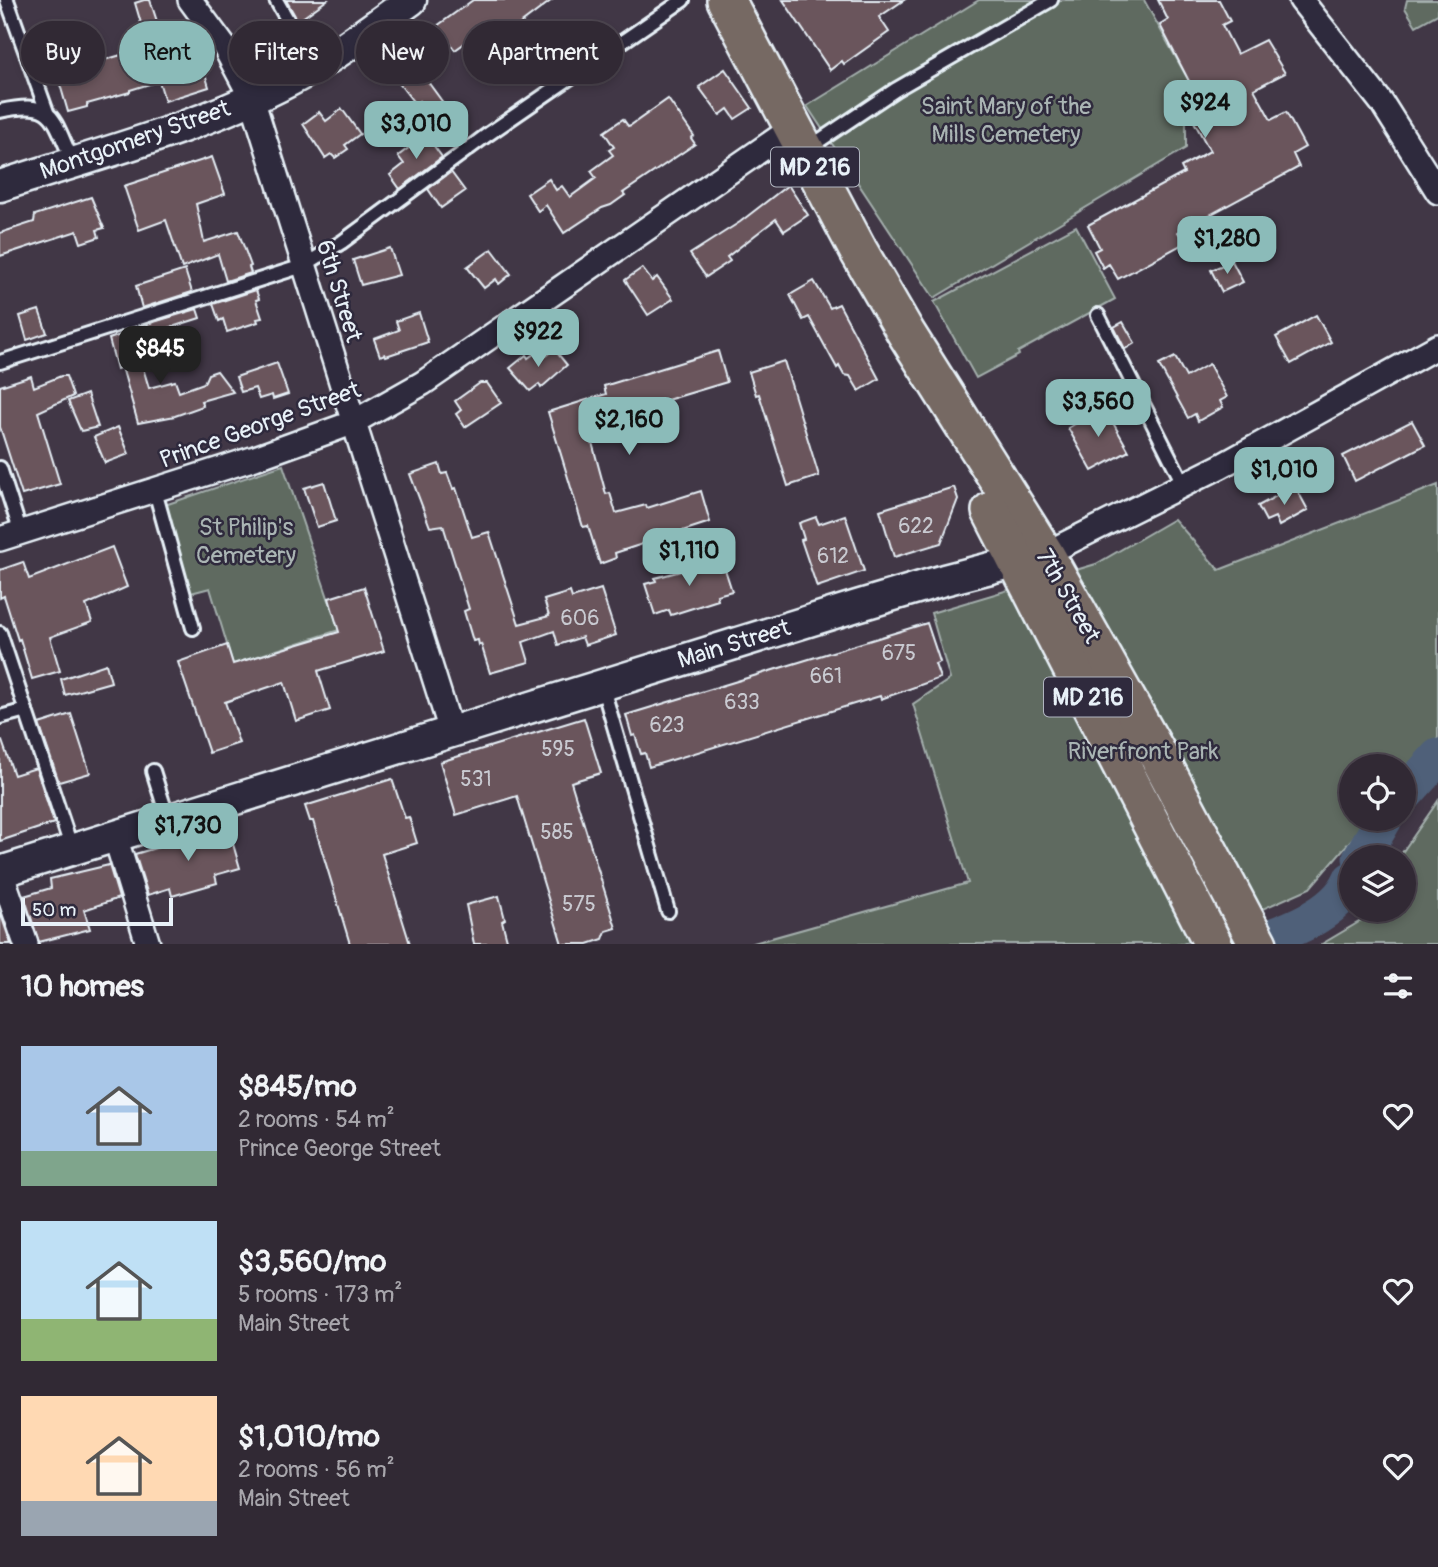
<!DOCTYPE html>
<meta charset="utf-8">
<style>
:root{--surface:#312934;--page:#39313c;--text:#f1f3f6;--muted:#a8a6ac;--line:#4c454f;--accent:#8bbbb9}
body{margin:0;font-family:Pangolin,sans-serif;background:var(--page);color:var(--text);height:100vh;display:flex;flex-direction:column;font-size:26px;white-space:nowrap}
*{box-sizing:border-box;margin:0}
p{font-size:23px;color:var(--muted)}
.icon{flex:none;width:38px;height:38px;fill:none;stroke:currentColor;stroke-width:2;stroke-linecap:round;stroke-linejoin:round}
.map{position:relative;height:944px;overflow:hidden}
.sheet{display:flex;flex-direction:column;background:var(--surface);flex:1}
.sheet>*{flex:none}
.guide{position:absolute;left:21px;top:21px;width:700px;height:63px;display:flex;gap:14px}
.tools{position:absolute;left:1339px;top:754px;display:grid;gap:14px}
.tools a{display:grid;place-items:center;width:77px;height:77px;border-radius:50%;background:var(--surface);box-shadow:0 4px 10px #0003,0 0 0 2px var(--line);font-size:35px}
.scale{position:absolute;left:21px;bottom:18px;width:152px;box-sizing:border-box;padding-left:7px;border:4px solid #e8f1f8;border-top:0;font-size:19px;line-height:24px;white-space:nowrap;color:#e8f1f8;-webkit-text-stroke:5px #2f2a3d;paint-order:stroke}
.price{position:absolute;translate:-50% -60px;padding:0 16px;border-radius:14px;background:var(--accent);color:#111;font-size:23px;line-height:46px;filter:drop-shadow(0 2px 4px #0008)}
.price::after{content:'';position:absolute;left:50%;top:42px;width:21px;height:16px;margin-left:-10px;background:inherit;clip-path:polygon(0 0,100% 0,50% 100%)}
.price.selected{background:#222;color:#fff}
ul{padding:0;list-style:none}
li{display:flex;align-items:center;gap:21px;height:175px;padding:0 21px}
li span{display:grid;place-items:center;flex:none;width:196px;height:140px;border-radius:0px;color:#555}
li>.icon{margin-inline-start:auto}
span .icon{width:84px;height:84px;fill:#fffc;stroke-width:1}
li b{font-size:30px}
h2{display:flex;justify-content:space-between;align-items:center;height:84px;padding:0 21px;font-size:30px}
.pill{padding:0 24px;border-radius:32px;background:var(--surface);box-shadow:0 4px 10px #0003,0 0 0 2px var(--line);font-size:24px;line-height:63px}
.pill.selected{background:var(--accent);color:#111}
.map>svg:first-child{display:block}
</style>
<div class="map">
<svg width="1438" height="944" viewBox="0 0 1438 944">
<rect width="100%" height="100%" fill="#413746"/>
<filter id="ink" filterUnits="userSpaceOnUse"><feTurbulence type="fractalNoise" baseFrequency=".0143" numOctaves="2"/><feDisplacementMap in="SourceGraphic" scale="14" xChannelSelector="R" yChannelSelector="G"/><feConvolveMatrix kernelMatrix="1 2 1 2 8 2 1 2 1" color-interpolation-filters="sRGB"/></filter>
<g filter="url(#ink)">
<!-- green -->
<g fill="#5e6b60" stroke="#a3aeac" stroke-width="2">
<path d="M979 0H1144L1189 81 1168 97 1186 123V148L934 298 807 106Z"/>
<path d="M1407 0H1438V14L1416 26 1405 8Z"/>
<path d="M1076 226 1115 299 1018 352 1019 355 976 378 934 302Z"/>
<path d="M283 465 339 630 233 664 210 588 191 593 162 506Z"/>
<path d="M1438 485V738L1404 779V766H1351V819H1369L1310 888 1183 944H750L968 883 913 704 950 679 931 613 1096 564 1174 519 1219 570Z"/>
<path d="M1438 801V944H1322L1364 919 1369 910H1404V858L1399 857Z"/>
</g>
<g fill="none" stroke-linecap="round" stroke-linejoin="round">
<!-- river -->
<g stroke="#4f6079" stroke-width="37">
<path d="M1404 795 1438 757"/>
<path d="M1361 858 1384 819"/>
<path d="M1252 944C1286 932 1336 915 1351 880"/>
</g>
</g>
<!-- building -->
<g fill="#6b545c" stroke="#e8f1f8" stroke-width="2">
<path d="M144 0H150L168 55 192 47 201 60 209 87 165 101 159 81 130 90V92L87 104V107L68 112 57 74 148 47 135 3Z"/>
<path d="M286 0H327L298 21Z"/>
<path d="M473 0H552L507 34 520 51 495 69 472 38 455 50 437 26Z"/>
<path d="M783 0H904L879 17 889 32 844 64 842 61 830 70Z"/>
<path d="M1158 0H1219L1230 21 1222 25 1237 54 1265 40 1285 73 1254 89 1271 120 1286 112 1305 147 1293 154 1299 167 1178 232 1185 243 1118 279 1109 264 1103 268 1094 251 1100 248 1088 225 1184 173 1181 167 1210 151 1192 118 1195 116 1179 86 1189 81 1160 25 1168 20Z"/>
<path d="M408 49 420 65 423 63 434 77 428 82 444 104 429 115 419 101 415 104 385 65Z"/>
<path d="M725 69 752 108 735 119 728 109 720 115 718 113 699 87Z"/>
<path d="M668 99 694 136 691 138 695 144 623 193 625 195 611 205 602 208 564 233 546 205 538 211 527 194 549 179 556 190 562 186 570 197 596 178 591 171 613 155 609 150 614 147 604 132 623 119 628 126 631 125Z"/>
<path d="M342 109 360 134 345 145 348 149 335 158 331 154 325 158 303 124 319 112 326 121Z"/>
<path d="M426 135 442 157 400 189 390 175 404 164 398 156Z"/>
<path d="M212 157 225 194 196 204 204 242 238 231 251 266 249 267 251 273 226 281 218 254 182 268 166 220 139 230 124 186Z"/>
<path d="M451 172 465 191 441 208 428 189Z"/>
<path d="M788 185 808 215 784 231 776 219 727 257 730 261 706 277 690 254 740 222Z"/>
<path d="M91 197 104 228 97 230 99 237 81 243 77 231 0 256V233L34 222 35 215Z"/>
<path d="M390 248 399 275 361 285 353 260Z"/>
<path d="M492 249 511 274 499 284 496 279 484 288 467 267Z"/>
<path d="M1232 261 1243 282 1222 292 1211 270Z"/>
<path d="M642 268 652 281 657 277 673 299 648 315 625 280Z"/>
<path d="M185 270 192 292 142 308 136 286Z"/>
<path d="M814 281 830 308 839 304 879 379 859 391 850 376 844 375 839 366 837 368 809 317 803 320 790 295Z"/>
<path d="M256 290 259 299 256 300 262 318 257 319 258 322 227 332 223 319 219 321 213 304Z"/>
<path d="M197 309 200 318 150 334 147 324Z"/>
<path d="M39 310 47 333 27 340 20 316Z"/>
<path d="M419 313 428 342 386 356 385 354 380 356 374 339 399 330 396 321Z"/>
<path d="M1316 315 1331 342 1291 364 1276 337Z"/>
<path d="M1123 322 1135 343 1125 349 1114 327Z"/>
<path d="M132 331 149 388 175 381 179 392 204 383 208 374 217 371 233 392 201 401 203 406 175 416 138 423 122 367 117 369 109 339Z"/>
<path d="M554 349 567 365 541 388 539 384 530 391 510 368 526 355 528 358 538 351 543 358Z"/>
<path d="M718 351 727 382 587 424 606 494 610 493 616 513 646 505 647 508 701 491 710 522 615 553 616 558 600 564 588 526 583 527 548 412 606 394 604 386Z"/>
<path d="M1175 357 1186 377 1209 364 1227 397 1220 401 1223 407 1198 421 1195 414 1188 418 1159 365Z"/>
<path d="M784 361 819 476 788 486 759 394 756 395 749 372Z"/>
<path d="M277 363 288 394 273 399 272 395 259 399 255 388 241 392 236 377Z"/>
<path d="M31 376 34 387 61 376H66L73 396 38 412 60 484 22 495 0 427V386Z"/>
<path d="M480 383H487L501 403 465 427 456 414 461 410 455 401Z"/>
<path d="M87 394 98 427 81 431 68 401Z"/>
<path d="M1104 407 1129 451 1092 471 1068 428Z"/>
<path d="M1412 421 1425 445 1355 481 1343 456Z"/>
<path d="M118 427 129 454 105 463 94 437Z"/>
<path d="M439 464 442 474 447 473 453 489 456 488 472 537 489 532 519 624 549 616 544 600 570 592 572 598 601 589 616 635 585 645 582 637 558 645 554 631 523 642 529 662 490 673 481 644 479 645 478 640 473 641 464 611 469 609 443 525 430 527 410 474Z"/>
<path d="M324 482 336 521 317 527 304 488Z"/>
<path d="M1295 486 1308 510 1279 526 1275 517 1266 521 1258 506Z"/>
<path d="M954 487 958 499 941 543 894 557 880 510Z"/>
<path d="M845 515 864 571 817 587 801 540 804 539 799 523 816 517 819 524Z"/>
<path d="M112 547 127 587 86 605 92 622 50 637 60 671 32 679 20 639 18 640 4 596 0 598V570L23 562 29 579Z"/>
<path d="M722 560 732 591 717 595 718 600 671 615 669 610 655 615 645 584 656 581 655 578Z"/>
<path d="M364 587 384 651 318 671 330 710 296 721 284 682 225 702 239 743 209 753 178 662 227 645 233 664 339 632 329 598Z"/>
<path d="M927 623 940 662 935 664 940 678 881 699 880 696 649 767 645 753 641 754 635 735 632 736 626 715Z"/>
<path d="M106 664 111 682 65 695 61 679Z"/>
<path d="M71 714 90 773 59 782 39 724Z"/>
<path d="M584 718 601 773 571 782 616 928 606 931 603 939 588 944H562L517 796 456 815 440 762Z"/>
<path d="M2 741 14 775 36 768 54 823 0 841V742Z"/>
<path d="M392 779 405 818 409 817 417 843 382 854 410 944H350L313 821H310L305 806Z"/>
<path d="M228 827 240 868 215 875 217 883 172 896 170 888 148 895 135 854Z"/>
<path d="M109 865 119 898 84 910 90 929 39 942 24 896 51 888 50 879Z"/>
<path d="M499 896 505 919 502 921 508 944H474L466 905Z"/>
<path d="M0 912 11 944H0Z"/>
</g>
<g fill="none" stroke-linecap="round" stroke-linejoin="round">
<!-- service casing -->
<g stroke="#e8f1f8" stroke-width="18">
<g id="service">
<path d="M7 0 47 112"/>
<path d="M276 0 314 66"/>
<path d="M0 111C55 99 52 117 73 162"/>
<path d="M807 149 895 90 1051 0"/>
<path d="M1098 315 1184 485"/>
<path d="M0 362 303 266 342 242 487 135 683 0"/>
<path d="M0 468 21 533"/>
<path d="M155 491 193 628"/>
<path d="M0 633 72 849"/>
<path d="M602 685 668 911"/>
<path d="M0 717 26 710"/>
<path d="M153 771 168 819"/>
</g>
</g>
<!-- minor casing -->
<g stroke="#e8f1f8" stroke-width="28">
<g id="minor">
<path d="M190 0 224 46 252 99 451 731"/>
<path d="M1301 0 1382 103 1438 192"/>
<path d="M0 539 255 458 352 423 423 383 794 127"/>
<path d="M1045 554 1221 466 1438 346"/>
<path d="M115 836 148 944"/>
<path d="M1 872 26 944"/>
</g>
</g>
<!-- tertiary casing -->
<g stroke="#e8f1f8" stroke-width="35">
<g id="tertiary">
<path d="M0 186C98 154 200 128 291 80 333 58 372 28 411 0"/>
<path d="M0 872 857 606 944 580 1037 556"/>
</g>
</g>
<!-- primary casing -->
<g stroke="#e8f1f8" stroke-width="42">
<g id="primary">
<path d="M726 0 858 250 906 333 1045 554 1158 755 1258 944"/>
<path d="M991 511 1213 944"/>
</g>
</g>
<!-- service -->
<use href="#service" stroke="#2f2a3d" stroke-width="12"/>
<!-- minor -->
<use href="#minor" stroke="#2f2a3d" stroke-width="23"/>
<!-- tertiary -->
<use href="#tertiary" stroke="#2f2a3d" stroke-width="30"/>
<!-- primary -->
<use href="#primary" stroke="#766964" stroke-width="37"/>
</g>
</g>
<g text-anchor="middle" dominant-baseline="central" stroke-width="5" stroke-linejoin="round" paint-order="stroke">
<!-- number labels -->
<g font-size="21" fill="#c9cad1">
<text x="916" y="526">622</text>
<text x="833" y="556">612</text>
<text x="580" y="618">606</text>
<text x="899" y="653">675</text>
<text x="826" y="676">661</text>
<text x="742" y="702">633</text>
<text x="667" y="725">623</text>
<text x="558" y="749">595</text>
<text x="476" y="779">531</text>
<text x="557" y="832">585</text>
<text x="579" y="904">575</text>
</g>
<!-- shield labels -->
<g fill="#2f2a3d" stroke="#b0b5c0" stroke-width="2">
<rect x="771" y="147.5" width="88" height="39" rx="5"/>
<rect x="1044" y="677.5" width="88" height="39" rx="5"/>
</g>
<g font-size="23" font-weight="bold" fill="#e8f1f8">
<text x="815" y="167">MD 216</text>
<text x="1088" y="697">MD 216</text>
</g>
<!-- park labels -->
<g font-size="24" fill="#aab5b4" stroke="#2f2a3d">
<text x="1006" y="106">Saint Mary of the<tspan x="1006" dy="28">Mills Cemetery</tspan></text>
<text x="246" y="527">St Philip's<tspan x="246" dy="28">Cemetery</tspan></text>
<text x="1143" y="751">Riverfront Park</text>
</g>
<!-- street labels -->
<g font-size="24" fill="#e8f1f8" stroke="#2f2a3d">
<text transform="translate(135 140) rotate(-19)">Montgomery Street</text>
<text transform="translate(339 291) rotate(73)">6th Street</text>
<text transform="translate(260 425) rotate(-20)">Prince George Street</text>
<text transform="translate(1068 596) rotate(60)">7th Street</text>
<text transform="translate(734 644) rotate(-17)">Main Street</text>
</g>
</g>
</svg>
<div class="tools">
<a><svg class="icon" aria-label="locate" viewBox="0 0 24 24"><circle cx="12" cy="12" r="6"/><path d="M12 2v4M12 18v4M2 12h4M18 12h4"/></svg></a>
<a><svg class="icon" aria-label="layers" viewBox="0 0 24 24"><path d="M12 4l9 5-9 5-9-5zM3 14l9 5 9-5"/></svg></a>
</div>
<div class="scale">50 m</div>
<b class="price" style="left:1205px;top:140px">$924</b>
<b class="price" style="left:416px;top:161px">$3,010</b>
<b class="price" style="left:1227px;top:276px">$1,280</b>
<b class="price" style="left:538px;top:369px">$922</b>
<b class="price selected" style="left:160px;top:386px">$845</b>
<b class="price" style="left:1098px;top:439px">$3,560</b>
<b class="price" style="left:629px;top:457px">$2,160</b>
<b class="price" style="left:1284px;top:507px">$1,010</b>
<b class="price" style="left:689px;top:588px">$1,110</b>
<b class="price" style="left:188px;top:863px">$1,730</b>
<div class="guide">
<a class="pill">Buy</a>
<a class="pill selected">Rent</a>
<a class="pill">Filters</a>
<a class="pill">New</a>
<a class="pill">Apartment</a>
</div>
</div>
<section class="sheet">
<h2>10 homes<svg class="icon" aria-label="filters" viewBox="0 0 24 24"><path d="M4 7h16M4 17h16"/><circle cx="9" cy="7" r="2"/><circle cx="15" cy="17" r="2"/></svg></h2>
<ul>
<li><span style="background:linear-gradient(#a9c7e8 75%,#7fa58c 0)"><svg class="icon" aria-label="home" viewBox="0 0 24 24"><path d="M3 11l9-7 9 7M6 9v11h12V9"/></svg></span><div><b>$845/mo</b><p>2 rooms · 54 m²</p><p>Prince George Street</p></div><svg class="icon" aria-label="heart" viewBox="0 0 24 24"><path d="M12 20l-8-8c-3-5 5-10 8-4 3-6 11-1 8 4z"/></svg></li>
<li><span style="background:linear-gradient(#bfe0f5 70%,#8fb573 0)"><svg class="icon" aria-label="home" viewBox="0 0 24 24"><path d="M3 11l9-7 9 7M6 9v11h12V9"/></svg></span><div><b>$3,560/mo</b><p>5 rooms · 173 m²</p><p>Main Street</p></div><svg class="icon" aria-label="heart" viewBox="0 0 24 24"><path d="M12 20l-8-8c-3-5 5-10 8-4 3-6 11-1 8 4z"/></svg></li>
<li><span style="background:linear-gradient(#ffd9b3 75%,#9aa5b1 0)"><svg class="icon" aria-label="home" viewBox="0 0 24 24"><path d="M3 11l9-7 9 7M6 9v11h12V9"/></svg></span><div><b>$1,010/mo</b><p>2 rooms · 56 m²</p><p>Main Street</p></div><svg class="icon" aria-label="heart" viewBox="0 0 24 24"><path d="M12 20l-8-8c-3-5 5-10 8-4 3-6 11-1 8 4z"/></svg></li>
</ul>
</section>
